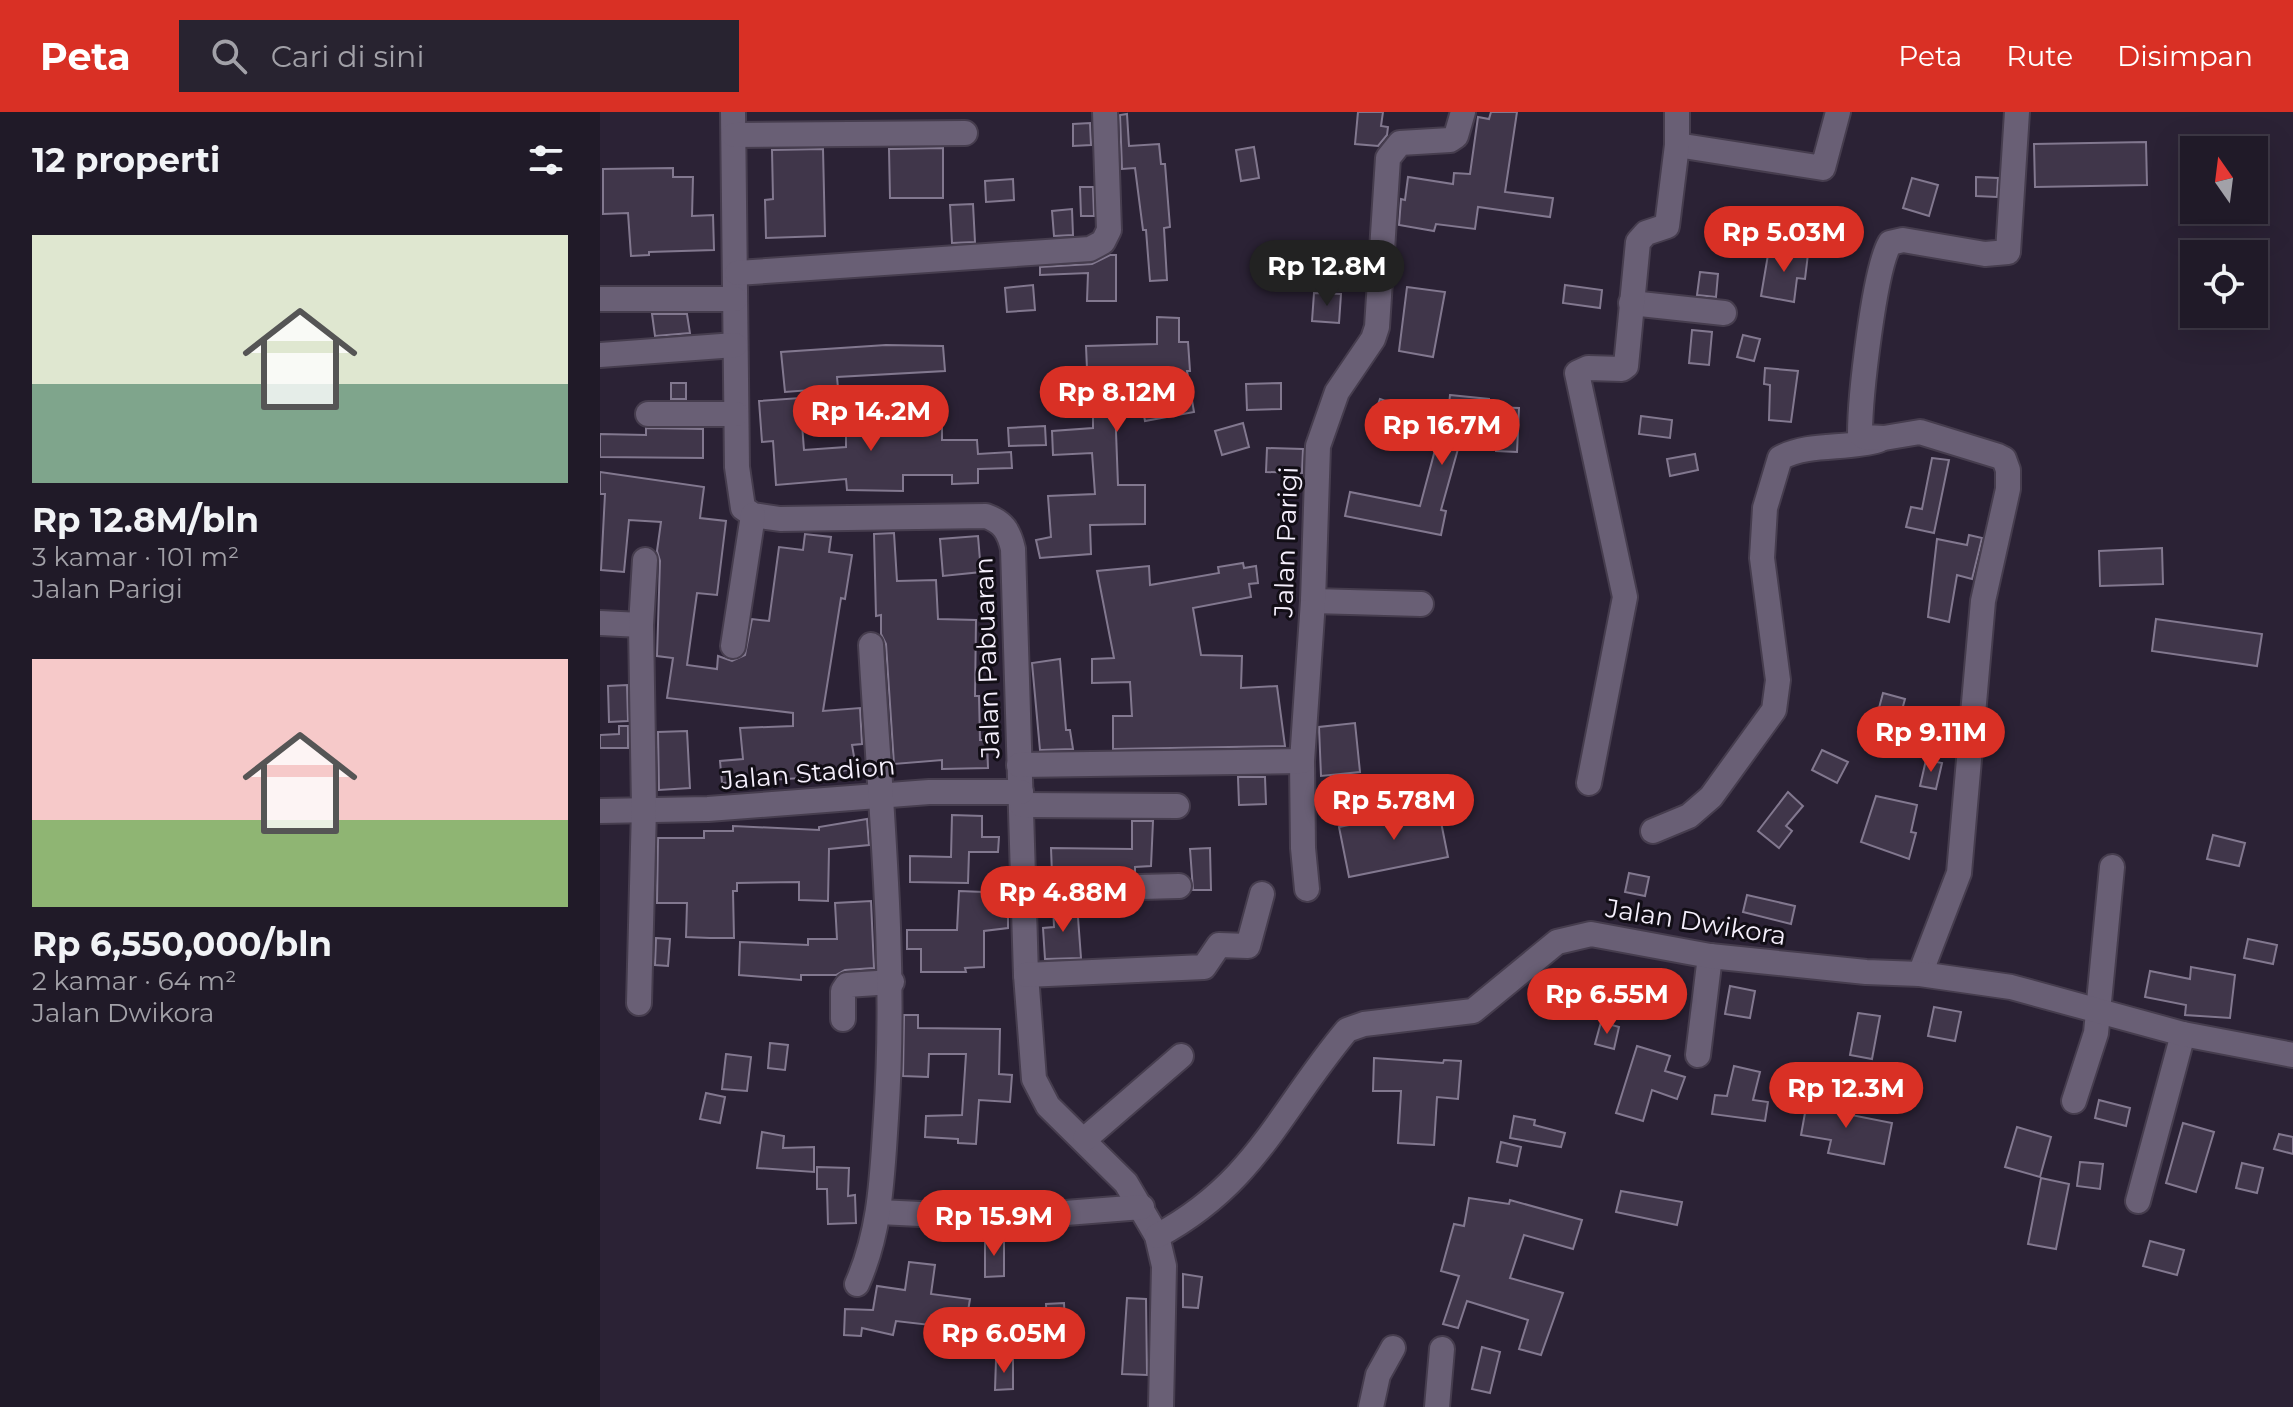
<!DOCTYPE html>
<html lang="id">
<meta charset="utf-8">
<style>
:root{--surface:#201a28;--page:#282330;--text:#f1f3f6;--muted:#a2a1a8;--line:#3d3845;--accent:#d93025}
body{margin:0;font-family:Montserrat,sans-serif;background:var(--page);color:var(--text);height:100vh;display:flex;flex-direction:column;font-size:30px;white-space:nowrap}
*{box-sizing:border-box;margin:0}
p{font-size:26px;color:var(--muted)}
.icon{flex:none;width:44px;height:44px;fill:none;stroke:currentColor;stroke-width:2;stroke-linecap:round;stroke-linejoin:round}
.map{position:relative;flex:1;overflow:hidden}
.side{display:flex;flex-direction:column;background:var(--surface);width:600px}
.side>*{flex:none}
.needle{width:52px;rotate:346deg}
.buttons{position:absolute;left:1580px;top:24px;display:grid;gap:16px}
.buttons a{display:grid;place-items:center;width:88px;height:88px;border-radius:0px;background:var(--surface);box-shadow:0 8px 32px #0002,0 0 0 2px var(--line);font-size:40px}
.price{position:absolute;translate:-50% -68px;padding:0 18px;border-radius:28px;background:var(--accent);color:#fff;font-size:26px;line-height:52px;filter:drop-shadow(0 2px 4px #0008)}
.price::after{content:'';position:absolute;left:50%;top:48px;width:24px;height:18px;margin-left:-12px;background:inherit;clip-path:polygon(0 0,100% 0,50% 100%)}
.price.selected{background:#222;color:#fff}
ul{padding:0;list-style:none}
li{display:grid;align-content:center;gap:16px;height:424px;padding:0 32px}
li span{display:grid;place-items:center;height:248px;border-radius:0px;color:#555}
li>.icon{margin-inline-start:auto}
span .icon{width:144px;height:144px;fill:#fffc;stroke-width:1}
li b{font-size:34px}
h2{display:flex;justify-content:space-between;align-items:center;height:96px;padding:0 32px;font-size:34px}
header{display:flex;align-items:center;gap:48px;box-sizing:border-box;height:112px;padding:0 40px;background:var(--accent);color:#fff}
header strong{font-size:38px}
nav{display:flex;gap:44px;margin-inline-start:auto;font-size:28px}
.search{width:560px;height:72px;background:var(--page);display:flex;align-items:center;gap:20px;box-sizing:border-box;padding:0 28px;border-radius:0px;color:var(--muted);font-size:30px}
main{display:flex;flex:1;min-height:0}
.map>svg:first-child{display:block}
</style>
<header>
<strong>Peta</strong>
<div class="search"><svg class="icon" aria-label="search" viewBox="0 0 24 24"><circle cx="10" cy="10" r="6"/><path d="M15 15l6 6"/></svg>Cari di sini</div>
<nav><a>Peta</a><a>Rute</a><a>Disimpan</a></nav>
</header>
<main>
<section class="side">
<h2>12 properti<svg class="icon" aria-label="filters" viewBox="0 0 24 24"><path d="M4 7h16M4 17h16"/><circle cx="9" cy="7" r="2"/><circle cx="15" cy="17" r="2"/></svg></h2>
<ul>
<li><span style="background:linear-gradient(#dfe7d0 60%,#7fa58c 0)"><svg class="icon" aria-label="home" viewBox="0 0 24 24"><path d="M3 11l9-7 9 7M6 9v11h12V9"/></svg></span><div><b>Rp 12.8M/bln</b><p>3 kamar · 101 m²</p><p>Jalan Parigi</p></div></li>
<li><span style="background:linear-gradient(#f6c9c9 65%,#8fb573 0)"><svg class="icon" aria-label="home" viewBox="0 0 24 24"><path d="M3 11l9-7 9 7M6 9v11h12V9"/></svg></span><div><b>Rp 6,550,000/bln</b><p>2 kamar · 64 m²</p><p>Jalan Dwikora</p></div></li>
</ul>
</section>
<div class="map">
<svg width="1693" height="1295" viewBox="0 0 1693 1295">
<rect width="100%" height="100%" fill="#2b2235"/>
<!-- building -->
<g fill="#40364a" stroke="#82788f" stroke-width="2">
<path d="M758 0H783L781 14 788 15 787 23 778 34 755 32Z"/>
<path d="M891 0H917L905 80 953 86 950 105 878 95 875 117 836 112 834 119 799 113 801 87 805 88 808 65 853 72 854 61 870 62 878 5 889 7Z"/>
<path d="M527 2 529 34 559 32 561 52H565L570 115 564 116 567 168 550 169 546 118H543L535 56 522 57 520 3Z"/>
<path d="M490 11 491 33 473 34V12Z"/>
<path d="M1546 30 1547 73 1435 75 1434 32Z"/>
<path d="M654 35 659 66 641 69 636 38Z"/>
<path d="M343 36V86H290L289 37Z"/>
<path d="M223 37 225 124 166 126 165 88 173 87 172 38Z"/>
<path d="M73 56V65H93L92 104 113 103 114 138 49 140V143L31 144 28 101 3 102V57Z"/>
<path d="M1376 65 1398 66 1397 85 1376 84Z"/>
<path d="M1312 66 1338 73 1329 104 1303 96Z"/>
<path d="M413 67 414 88 386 90 385 69Z"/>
<path d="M480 75H493L494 104H481Z"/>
<path d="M373 92 375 130 352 131 350 93Z"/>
<path d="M472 97 473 123 454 124 452 99Z"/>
<path d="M1169 137 1208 142 1205 167 1197 166 1194 190 1161 184Z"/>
<path d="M510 143H516V189H487L488 161 440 163V155L492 152Z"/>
<path d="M1100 160 1118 162 1116 185 1097 183Z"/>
<path d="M433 173 435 198 407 200 405 176Z"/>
<path d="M965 173 1002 178 1000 196 963 191Z"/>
<path d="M807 175 845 180 833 245 799 239Z"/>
<path d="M714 181 741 182 739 211 712 209Z"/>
<path d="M52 202H87L90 221 55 224Z"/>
<path d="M557 205 579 206V230H588L590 259H587L594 300 545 309 542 293H515L518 373H545V412L490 413 491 442 440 446 436 428 451 425 448 384 495 382 492 341 453 343 452 319 493 316V256L487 257 486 234 557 232Z"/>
<path d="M1092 218 1112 220 1109 253 1089 251Z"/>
<path d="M1143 223 1160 227 1154 249 1137 245Z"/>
<path d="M286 233 343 234 345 259 237 265 238 276 185 280 181 240Z"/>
<path d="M1165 256 1198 259 1191 310 1169 308 1170 273 1164 272Z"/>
<rect x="71" y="271" width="15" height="16"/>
<path d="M681 271V297L647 298 646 272Z"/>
<path d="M850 283 889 287V295L919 296 917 340 896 339 897 323 863 319 841 398 846 399 841 423 745 404 750 380 820 394 835 338 844 340Z"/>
<path d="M200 286 204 338 246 335V320L278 319V308L342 309V328H377L378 342 411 340 412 356 378 357V371L352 372V363H303V379L247 378 246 367 176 373 173 329 162 330 159 289Z"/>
<path d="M780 287 819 301 812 322 772 308Z"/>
<path d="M1041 304 1072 308 1070 326 1039 322Z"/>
<path d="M643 311 649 335 622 343 615 319Z"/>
<path d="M445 314 446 333 409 334 408 316Z"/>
<path d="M46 316 103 317V346L0 345V322L46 323Z"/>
<path d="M667 336 703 337 702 361 666 360Z"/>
<path d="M1095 342 1098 358 1070 364 1067 347Z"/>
<path d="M1332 346 1349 348 1334 421 1306 415 1311 395 1322 397Z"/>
<path d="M0 360 104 375 100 406 126 409 117 483 97 481 87 553 117 557 118 544 132 549 145 543 152 507 169 509 179 435 203 438 205 422 231 425 229 440 252 443 245 487 241 486 223 599 260 596 262 632 252 633 256 656 217 665 122 671 120 649 143 647 140 616 193 614V601L67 586 73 546 57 544 60 449 57 439 61 410 29 408 24 460 1 458 5 382H0Z"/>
<path d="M294 421 297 469 336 468 338 507 376 508 375 584H379L380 628H387L388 656 342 657V648L294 652 286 532 281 522V503L276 504 274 422Z"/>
<path d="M1369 423 1382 426 1372 467 1357 463 1349 510 1328 505 1337 427 1367 433Z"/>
<path d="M378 424 381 460 343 464 340 427Z"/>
<path d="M1562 436 1563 472 1500 474 1499 439Z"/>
<path d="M643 451 644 456 656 454 658 471 649 472 651 485 593 496 601 543 642 544 641 576 677 574 685 634 513 637V604H532L530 570 492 571V547L514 546 497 459 549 454 550 473 619 461 618 455Z"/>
<path d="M1556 507 1662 522 1657 554 1552 539Z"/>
<path d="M460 547 466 618H470L473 637 440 638 432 551Z"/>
<path d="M27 573 28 609 9 610 8 574Z"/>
<path d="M1283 581 1305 587 1297 616 1275 611Z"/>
<path d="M755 611 760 660 721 664 719 615Z"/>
<path d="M19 614H28V636H0V623L19 622Z"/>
<path d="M87 619 90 676 59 678 58 620Z"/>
<path d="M1222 638 1248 650 1237 671 1212 658Z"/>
<path d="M1326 648 1342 651 1336 677 1320 674Z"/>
<path d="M638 665H665L666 692 639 693Z"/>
<path d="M1188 680 1203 694 1186 714 1192 719 1179 736 1158 719Z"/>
<path d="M1276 684 1317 693 1311 720 1316 721 1309 747 1261 730Z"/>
<path d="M838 695 848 745 749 765 739 715Z"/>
<path d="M352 703 382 704V725H399L398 740H369L368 771 310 770V744L351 745Z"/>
<path d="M267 707 269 733 229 737 228 789 199 788V770L137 771V779H133L134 826H110L86 825 87 791H57L58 726H104V719H133V714L219 718V715Z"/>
<path d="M532 709H553L551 754 535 755V760L452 762 451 736 532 737Z"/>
<path d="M1613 723 1645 731 1639 754 1607 747Z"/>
<path d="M610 736 611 778H593L590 737Z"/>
<path d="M1029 761 1049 765 1045 784 1025 780Z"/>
<path d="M359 779 408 781V816L384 819V855L365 856 366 860H321V837H307V818H357Z"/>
<path d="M1147 783 1195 794 1191 812 1143 800Z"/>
<path d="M271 789 274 856 245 858 236 863H201V868L139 863 140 830 208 833V827H237L235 791Z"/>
<path d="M453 792H477L481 846 445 847 443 816 454 815Z"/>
<path d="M56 826 70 827 68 854 55 853Z"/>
<path d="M1648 827 1677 833 1673 852 1644 846Z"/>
<path d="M1591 855 1635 863 1630 906 1585 903 1586 893 1545 885 1550 859 1590 867Z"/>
<path d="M1130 874 1155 879 1150 906 1125 902Z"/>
<path d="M1334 895 1361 900 1355 929 1328 924Z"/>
<path d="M1258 901 1280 904 1272 947 1250 943Z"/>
<path d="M304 903H318V916L400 917 399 962 412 963 410 990 379 988 376 1032 358 1031V1027L325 1025 326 1004 362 1003 366 942H329L328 965 303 964Z"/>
<path d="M1001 910 1019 915 1014 937 995 932Z"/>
<path d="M170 931 188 933 185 958 168 956Z"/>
<path d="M1037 934 1070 944 1065 959 1085 965 1077 987 1052 978 1043 1009 1016 1001Z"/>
<path d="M126 942 151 945 147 979 122 977Z"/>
<path d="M774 946 843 951 844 948 861 949 858 987 837 985 834 1033 798 1031 801 979H773Z"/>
<path d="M1134 954 1160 960 1153 988 1168 990 1165 1009 1112 1002 1115 983 1127 984Z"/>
<path d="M1209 979 1234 983 1231 999 1292 1011 1284 1052 1228 1041 1231 1028 1201 1023Z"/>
<path d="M106 981 125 985 120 1011 100 1007Z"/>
<path d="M1499 988 1530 996 1526 1014 1495 1006Z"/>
<path d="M914 1004 935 1008 934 1013 965 1021 961 1035 910 1026Z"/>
<path d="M1583 1011 1614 1020 1596 1080 1566 1071Z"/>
<path d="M1417 1015 1451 1025 1440 1065 1405 1055Z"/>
<path d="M162 1020 184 1024 183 1036 214 1035V1060L157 1056Z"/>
<path d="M1679 1022 1693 1025V1042L1674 1037Z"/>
<path d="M901 1030 921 1035 917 1054 897 1050Z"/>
<path d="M1480 1050 1503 1052 1500 1077 1477 1074Z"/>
<path d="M1642 1051 1663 1056 1657 1081 1636 1076Z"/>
<path d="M217 1055 249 1056 248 1084 255 1083 256 1111 228 1112 227 1077H217Z"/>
<path d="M1441 1066 1469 1072 1456 1137 1428 1132Z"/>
<path d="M1021 1079 1082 1090 1077 1113 1016 1100Z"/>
<path d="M869 1086 909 1092 910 1088 982 1108 973 1137 924 1123 910 1166 963 1181 941 1243 919 1237 928 1208 867 1189 858 1216 843 1212 859 1164 841 1159 854 1112 864 1114Z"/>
<path d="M404 1127V1164L385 1165V1128Z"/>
<path d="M1550 1129 1584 1138 1577 1163 1543 1154Z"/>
<path d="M309 1150 335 1153 331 1182 370 1187 365 1217 296 1209 293 1223 262 1216 261 1224 244 1223 245 1197 273 1198 277 1174 305 1178Z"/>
<path d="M583 1162 602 1165 598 1196 583 1195Z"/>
<path d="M527 1186 546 1187 547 1263 522 1262Z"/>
<path d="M464 1191 465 1211 447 1212 446 1192Z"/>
<path d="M882 1235 900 1240 890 1281 872 1277Z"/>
<path d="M396 1248H413V1277L395 1278Z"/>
</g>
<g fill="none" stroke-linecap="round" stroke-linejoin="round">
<!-- minor casing -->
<g stroke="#463d4e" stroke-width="28">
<g id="minor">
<path d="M133 0 137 355 143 396 153 403 180 407 386 404C403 410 409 419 413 437L426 863 434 967 448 994 526 1071 557 1124 564 1154 561 1295"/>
<path d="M134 23 365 21"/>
<path d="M1077 33 1223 56 1238 0"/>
<path d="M137 161 490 137 503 130 509 118 505 0"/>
<path d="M0 187H135"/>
<path d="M1031 191 1124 201"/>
<path d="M0 243 135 233"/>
<path d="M48 302H136"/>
<path d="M713 489 821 492"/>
<path d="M0 511 41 513"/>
<path d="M133 534 153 403"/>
<path d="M702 649 703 736 707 777"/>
<path d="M419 653 702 649 713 489 718 334 737 280 773 227 777 215 788 46 800 31 850 28 856 24 863 0"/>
<path d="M989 671 1025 485 977 261 988 256 1022 257 1026 254 1038 130 1046 121 1067 114 1077 33V0"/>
<path d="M422 693 577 694"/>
<path d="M0 699 108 697 329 680H421"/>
<path d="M1053 719 1089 704 1111 685 1174 598 1178 568 1162 446 1165 396 1180 346C1210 330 1247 338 1279 328"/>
<path d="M425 778 579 774"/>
<path d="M1320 862 1359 761 1383 489 1408 377V358L1404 347 1398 344 1320 320 1284 326 1264 325 1260 322C1260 286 1274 158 1290 131L1303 128 1385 142 1408 140 1417 0"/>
<path d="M426 863 604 855 619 833 648 834 662 782"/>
<path d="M39 891 44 696 41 513 45 448"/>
<path d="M243 907V879L247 873 292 870"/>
<path d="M1098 943 1110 844"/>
<path d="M1474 989 1496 921 1512 755"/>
<path d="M485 1027 581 944"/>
<path d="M1538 1089 1583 922"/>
<path d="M279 1100 402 1106 542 1095"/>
<path d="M557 1124C656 1071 679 999 747 918L764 912 873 899 957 830 991 822 1110 844 1266 860 1320 862 1411 875 1583 922 1693 943"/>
<path d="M257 1172C281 1118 282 1064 286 1006 297 848 280 690 271 533"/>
<path d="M771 1295 778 1263 793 1236"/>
<path d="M837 1295 842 1237"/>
</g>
</g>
<!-- minor -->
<use href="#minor" stroke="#695f75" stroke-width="24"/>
</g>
<g text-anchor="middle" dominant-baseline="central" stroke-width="6" stroke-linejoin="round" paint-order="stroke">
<!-- street labels -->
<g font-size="26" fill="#f6f0fd" stroke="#120e16">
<text transform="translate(686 430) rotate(-88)">Jalan Parigi</text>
<text transform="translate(387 546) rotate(-92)">Jalan Pabuaran</text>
<text transform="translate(208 661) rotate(-5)">Jalan Stadion</text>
<text transform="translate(1096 810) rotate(9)">Jalan Dwikora</text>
</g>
</g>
</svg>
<div class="buttons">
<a><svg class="needle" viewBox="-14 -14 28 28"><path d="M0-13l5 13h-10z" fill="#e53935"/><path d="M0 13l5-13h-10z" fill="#a2a1a8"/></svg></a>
<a><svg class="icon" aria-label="locate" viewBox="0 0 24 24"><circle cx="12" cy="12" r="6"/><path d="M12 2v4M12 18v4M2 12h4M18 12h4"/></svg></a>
</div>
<b class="price" style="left:1184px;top:162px">Rp 5.03M</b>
<b class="price selected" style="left:727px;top:196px">Rp 12.8M</b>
<b class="price" style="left:517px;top:322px">Rp 8.12M</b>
<b class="price" style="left:271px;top:341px">Rp 14.2M</b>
<b class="price" style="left:842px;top:355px">Rp 16.7M</b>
<b class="price" style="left:1331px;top:662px">Rp 9.11M</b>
<b class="price" style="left:794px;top:730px">Rp 5.78M</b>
<b class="price" style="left:463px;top:822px">Rp 4.88M</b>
<b class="price" style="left:1007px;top:924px">Rp 6.55M</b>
<b class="price" style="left:1246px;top:1018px">Rp 12.3M</b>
<b class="price" style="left:394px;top:1146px">Rp 15.9M</b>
<b class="price" style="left:404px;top:1263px">Rp 6.05M</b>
</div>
</main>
